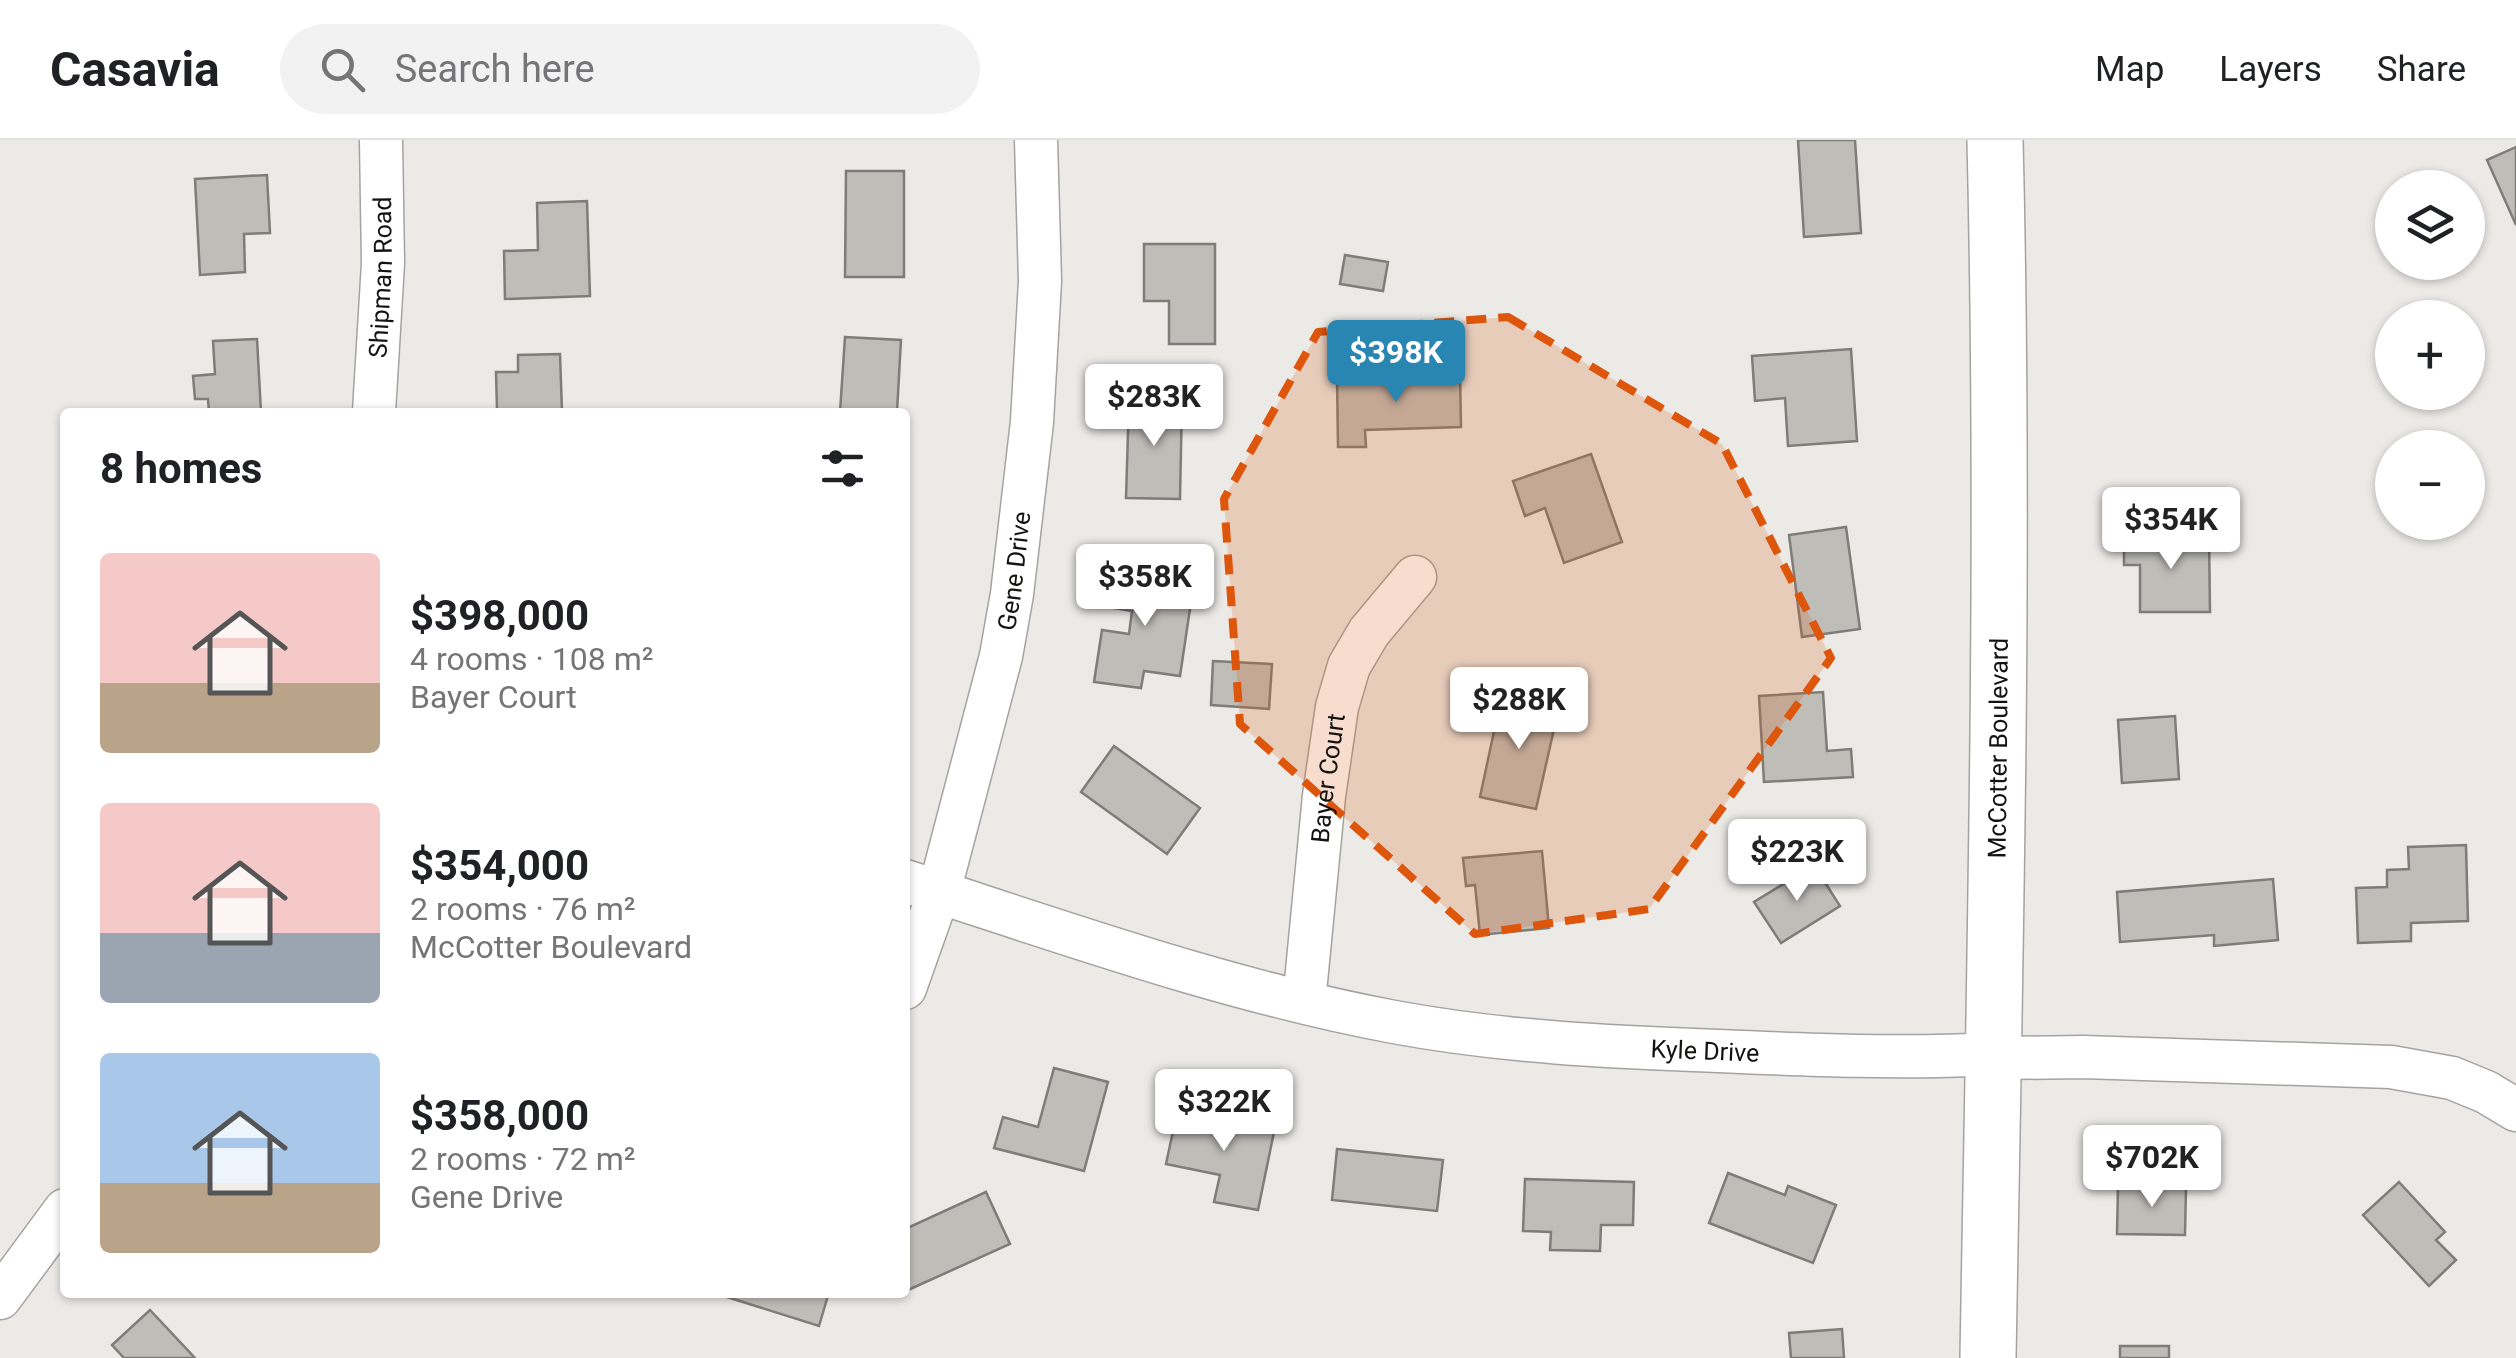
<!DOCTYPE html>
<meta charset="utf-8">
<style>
:root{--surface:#fff;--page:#f2f2f2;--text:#202124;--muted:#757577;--line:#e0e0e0;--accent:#2985b2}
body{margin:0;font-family:Roboto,sans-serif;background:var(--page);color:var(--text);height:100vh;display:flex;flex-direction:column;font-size:38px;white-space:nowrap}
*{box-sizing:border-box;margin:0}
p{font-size:32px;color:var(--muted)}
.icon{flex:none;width:55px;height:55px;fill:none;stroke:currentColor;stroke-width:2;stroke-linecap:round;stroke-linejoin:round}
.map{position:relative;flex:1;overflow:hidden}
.panel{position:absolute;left:60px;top:268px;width:850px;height:890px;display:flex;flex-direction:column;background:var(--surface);border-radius:10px;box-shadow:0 2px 8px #0004}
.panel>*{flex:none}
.buttons{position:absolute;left:2375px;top:30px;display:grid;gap:20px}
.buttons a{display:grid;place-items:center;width:110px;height:110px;border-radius:50%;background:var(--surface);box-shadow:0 2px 8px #0004;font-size:50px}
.price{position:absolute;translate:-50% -85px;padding:0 22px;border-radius:10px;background:#fff;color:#222;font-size:32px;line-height:65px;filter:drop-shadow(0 2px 5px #0008)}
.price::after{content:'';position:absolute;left:50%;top:60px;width:30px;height:22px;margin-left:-15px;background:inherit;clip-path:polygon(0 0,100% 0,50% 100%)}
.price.on{background:var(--accent);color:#fff}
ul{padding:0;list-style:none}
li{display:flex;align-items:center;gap:30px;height:250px;padding:0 40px}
li span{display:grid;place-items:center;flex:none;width:280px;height:200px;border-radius:10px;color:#555}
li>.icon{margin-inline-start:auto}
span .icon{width:120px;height:120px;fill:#fffc;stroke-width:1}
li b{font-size:42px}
h2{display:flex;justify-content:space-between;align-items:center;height:120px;padding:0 40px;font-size:42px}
header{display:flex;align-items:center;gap:60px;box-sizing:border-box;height:140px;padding:0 50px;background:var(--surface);border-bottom:2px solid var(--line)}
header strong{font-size:48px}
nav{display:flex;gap:55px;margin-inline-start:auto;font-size:35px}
.search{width:700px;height:90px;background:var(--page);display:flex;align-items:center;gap:25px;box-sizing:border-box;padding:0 35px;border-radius:55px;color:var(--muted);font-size:38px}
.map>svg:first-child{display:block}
</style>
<header>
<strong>Casavia</strong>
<div class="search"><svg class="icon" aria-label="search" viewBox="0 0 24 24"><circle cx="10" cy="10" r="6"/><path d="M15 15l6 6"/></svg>Search here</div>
<nav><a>Map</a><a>Layers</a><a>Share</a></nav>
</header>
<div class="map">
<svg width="2516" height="1218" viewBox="0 0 2516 1218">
<rect width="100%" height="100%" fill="#eceae6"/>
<!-- building -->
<g fill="#bebdb8" stroke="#7e7d78" stroke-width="2.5">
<path d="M1798 0H1855L1861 93 1804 97Z"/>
<path d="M2516 7V85L2487 20Z"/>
<path d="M846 31H904V137H845Z"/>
<path d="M267 35 270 93 244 94 245 132 200 135 195 39Z"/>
<path d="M587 61 590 156 505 159 504 111 538 110 537 63Z"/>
<path d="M1144 104H1215V204H1169V161H1144Z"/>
<path d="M1345 115 1388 122 1383 151 1340 144Z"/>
<path d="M845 197 901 200 897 272H840Z"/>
<path d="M257 199 261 272H209L208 259H195L193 236 215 234 213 201Z"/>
<path d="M1851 209 1857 301 1788 306 1785 258 1755 261 1752 216Z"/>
<path d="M560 214 562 272 497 271 496 232H518V215Z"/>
<path d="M1460 234 1461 287 1365 290 1366 307H1338L1337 238Z"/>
<path d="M1129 259 1182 260 1180 359 1126 358Z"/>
<path d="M1591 314 1622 402 1564 423 1545 368 1525 376 1513 341Z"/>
<path d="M1846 387 1860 489 1802 497 1789 395Z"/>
<path d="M2124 395H2209L2210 472H2140V425H2124Z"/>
<path d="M1113 431 1194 442 1180 536 1144 531 1141 548 1094 542 1102 490 1129 494 1132 471 1108 467Z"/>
<path d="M1213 521 1272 524 1269 569 1211 565Z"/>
<path d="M1823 552 1827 611 1851 609 1853 637 1764 642 1759 556Z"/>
<path d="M1502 554 1559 567 1536 669 1480 657Z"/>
<path d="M2175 576 2179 639 2122 643 2118 580Z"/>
<path d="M1114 606 1200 668 1167 714 1081 652Z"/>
<path d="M2466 705 2468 781 2411 783V801L2358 803 2356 748 2387 747V730L2409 729 2408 707Z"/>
<path d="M1542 711 1549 788 1480 795 1475 745 1466 746 1463 718Z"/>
<path d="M1814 725 1840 766 1781 803 1754 762Z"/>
<path d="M2273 739 2278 800 2214 806V795L2120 802 2117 752Z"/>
<path d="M1054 928 1108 942 1084 1031 994 1008 1003 977 1038 987Z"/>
<path d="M1178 968 1275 987 1258 1070 1214 1062 1220 1035 1166 1024Z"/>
<path d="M1337 1009 1443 1020 1437 1071 1332 1060Z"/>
<path d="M1728 1033 1785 1055 1788 1046 1836 1065 1813 1123 1709 1083Z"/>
<path d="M1525 1039 1634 1042 1633 1085H1601L1600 1111 1550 1110 1551 1092 1523 1091Z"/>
<path d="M2399 1042 2445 1092 2436 1100 2456 1120 2429 1146 2363 1075Z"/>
<path d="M2118 1046 2186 1047 2185 1095 2117 1094Z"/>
<path d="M986 1052 1010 1104 908 1150 905 1144V1089Z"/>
<path d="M711 1152H829L819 1186Z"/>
<path d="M150 1170 195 1218H124L112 1205Z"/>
<path d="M1842 1189 1844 1218H1791L1789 1193Z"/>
<rect x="2120" y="1206" width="49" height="12"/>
</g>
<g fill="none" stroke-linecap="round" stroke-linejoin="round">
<!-- street casing -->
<g stroke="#a5a39f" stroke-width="45">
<g id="street">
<path id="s1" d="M374 272 383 123 381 0"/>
<path id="s2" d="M905 741C1066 793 1228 851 1394 882 1502 902 1610 907 1719 911 1810 915 1902 919 1993 914L2003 918 2083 917 2391 927 2452 938 2486 952 2516 970"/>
<path id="s3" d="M905 848 939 752 1001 516 1012 454 1032 282 1040 141 1036 0"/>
<path id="s4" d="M1304 862 1324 656 1337 567 1349 526 1369 492 1415 437"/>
<path d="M0 1158 65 1070"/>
</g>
</g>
<!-- secondary casing -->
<g stroke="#a5a39f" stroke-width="58">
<g id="secondary">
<path id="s5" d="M1988 1218C1995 812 2005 406 1995 0"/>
</g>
</g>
<!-- street -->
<use href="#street" stroke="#fff" stroke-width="42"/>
<!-- secondary -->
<use href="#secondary" stroke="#fff" stroke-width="55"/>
</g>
<!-- marked area -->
<path fill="#dd560c" fill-opacity="0.2" stroke="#dd560c" stroke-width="8" stroke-dasharray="20 12" stroke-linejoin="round" d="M1508 177 1722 304 1831 518 1649 769 1475 794 1240 584 1224 359 1318 192Z"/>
<g text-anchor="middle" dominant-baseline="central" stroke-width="8" stroke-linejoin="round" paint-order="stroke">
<!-- street labels -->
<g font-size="25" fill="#141312" stroke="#faf8f3">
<text stroke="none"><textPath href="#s1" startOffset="135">Shipman Road</textPath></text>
<text stroke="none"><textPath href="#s3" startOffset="432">Gene Drive</textPath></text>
<text stroke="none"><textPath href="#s5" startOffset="610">McCotter Boulevard</textPath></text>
<text stroke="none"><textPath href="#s4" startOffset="225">Bayer Court</textPath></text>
<text stroke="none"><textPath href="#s2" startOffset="822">Kyle Drive</textPath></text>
</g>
</g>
</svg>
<div class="buttons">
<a><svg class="icon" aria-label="layers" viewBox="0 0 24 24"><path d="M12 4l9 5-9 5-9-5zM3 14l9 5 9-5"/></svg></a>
<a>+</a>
<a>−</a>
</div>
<b class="price on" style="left:1396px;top:265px">$398K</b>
<b class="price" style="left:1154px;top:309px">$283K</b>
<b class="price" style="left:2171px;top:432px">$354K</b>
<b class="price" style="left:1145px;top:489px">$358K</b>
<b class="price" style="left:1519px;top:612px">$288K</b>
<b class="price" style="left:1797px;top:764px">$223K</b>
<b class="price" style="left:1224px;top:1014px">$322K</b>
<b class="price" style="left:2152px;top:1070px">$702K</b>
<section class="panel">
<h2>8 homes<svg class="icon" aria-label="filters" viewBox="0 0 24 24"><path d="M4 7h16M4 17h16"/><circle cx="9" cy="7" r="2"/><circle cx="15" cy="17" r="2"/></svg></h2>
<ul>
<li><span style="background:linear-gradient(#f6c9c9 65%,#b9a48a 0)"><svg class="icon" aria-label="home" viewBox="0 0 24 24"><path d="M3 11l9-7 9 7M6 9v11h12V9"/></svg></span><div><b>$398,000</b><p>4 rooms · 108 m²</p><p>Bayer Court</p></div></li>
<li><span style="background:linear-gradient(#f6c9c9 65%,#9aa5b1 0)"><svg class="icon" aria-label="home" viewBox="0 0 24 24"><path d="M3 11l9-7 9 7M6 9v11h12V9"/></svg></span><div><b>$354,000</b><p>2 rooms · 76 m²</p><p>McCotter Boulevard</p></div></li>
<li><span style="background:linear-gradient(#a9c7e8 65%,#b9a48a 0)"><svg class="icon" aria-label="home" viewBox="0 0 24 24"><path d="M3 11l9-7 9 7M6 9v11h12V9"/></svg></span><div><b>$358,000</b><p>2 rooms · 72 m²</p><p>Gene Drive</p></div></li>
</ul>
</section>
</div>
